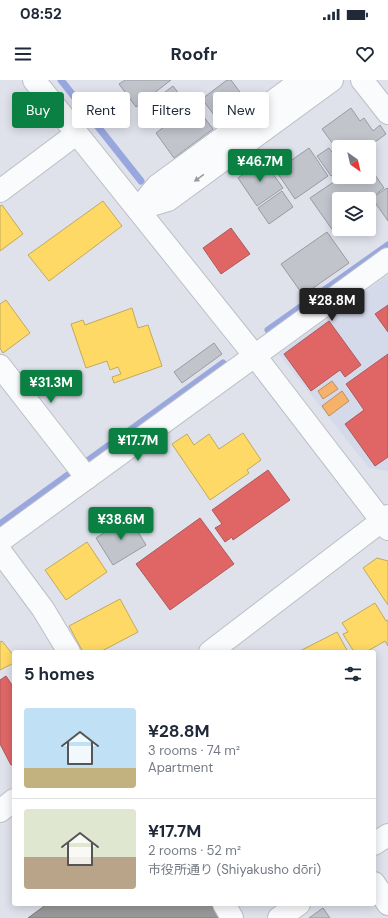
<!DOCTYPE html>
<meta charset="utf-8">
<style>
:root{--surface:#fff;--page:#f6f6f7;--text:#1f2937;--muted:#747a83;--line:#e0e1e3;--accent:#0b8043}
body{margin:0;font-family:"DM Sans","Noto Sans JP",sans-serif;background:var(--page);color:var(--text);height:100vh;display:flex;flex-direction:column;font-size:15px;white-space:nowrap}
*{box-sizing:border-box;margin:0}
p{font-size:13px;color:var(--muted)}
.icon{flex:none;width:22px;height:22px;fill:none;stroke:currentColor;stroke-width:2;stroke-linecap:round;stroke-linejoin:round}
.map{position:relative;flex:1;overflow:hidden}
.details{position:absolute;left:12px;top:570px;width:364px;height:256px;display:flex;flex-direction:column;background:var(--surface);border-radius:4px;box-shadow:0 2px 10px #0003}
.details>*{flex:none}
.hud{position:absolute;left:12px;top:12px;width:364px;height:36px;display:flex;gap:8px}
.needle{width:26px;rotate:146deg}
.buttons{position:absolute;left:332px;top:60px;display:grid;gap:8px}
.buttons a{display:grid;place-items:center;width:44px;height:44px;border-radius:4px;background:var(--surface);box-shadow:0 2px 10px #0003;font-size:20px}
.price{position:absolute;translate:-50% -34px;padding:0 9px;border-radius:4px;background:var(--accent);color:#fff;font-size:13px;line-height:26px;filter:drop-shadow(0 1px 2px #0008)}
.price::after{content:'';position:absolute;left:50%;top:24px;width:12px;height:9px;margin-left:-6px;background:inherit;clip-path:polygon(0 0,100% 0,50% 100%)}
.price.active{background:#222;color:#fff}
ul{padding:0;list-style:none}
li{display:flex;align-items:center;gap:12px;height:100px;padding:0 12px}
li+li{border-top:1px solid var(--line)}
li span{display:grid;place-items:center;flex:none;width:112px;height:80px;border-radius:4px;color:#555}
li>.icon{margin-inline-start:auto}
span .icon{width:48px;height:48px;fill:#fffc;stroke-width:1}
li b{font-size:17px}
h2{display:flex;justify-content:space-between;align-items:center;height:48px;padding:0 12px;font-size:17px}
.pill{padding:0 14px;border-radius:4px;background:var(--surface);box-shadow:0 2px 10px #0003;font-size:14px;line-height:36px}
.pill.active{background:var(--accent);color:#fff}
.status{display:flex;justify-content:space-between;align-items:center;height:28px;padding:0 20px;background:var(--surface);direction:ltr}
.status svg{height:11px;fill:currentColor}
header{display:flex;justify-content:space-between;align-items:center;height:52px;padding:0 12px;background:var(--surface);font-size:18px;font-weight:700}
.map>svg:first-child{display:block}
</style>
<div class="status"><b>08:52</b><svg viewBox="0 0 49 12"><path d="M0 12V9h3v3zM5 12V6h3v6zM10 12V3h3v9zM15 12V0h3v12zM26 1h20v11H26zM47 4h2v5h-2z"/></svg></div>
<header><svg class="icon" aria-label="menu" viewBox="0 0 24 24"><path d="M4 6h16M4 12h16M4 18h16"/></svg>Roofr<svg class="icon" aria-label="heart" viewBox="0 0 24 24"><path d="M12 20l-8-8c-3-5 5-10 8-4 3-6 11-1 8 4z"/></svg></header>
<div class="map">
<svg width="388" height="838" viewBox="0 0 388 838">
<rect width="100%" height="100%" fill="#dfe2eb"/>
<!-- built -->
<path fill="#d5daeb" d="M388 195V391L369 388 279 274Z"/>
<!-- homes -->
<g fill="#ffd966" stroke="#c3a95b">
<path d="M103 121 122 146 49 201 28 175Z"/>
<path d="M2 125 23 154 0 171V126Z"/>
<path d="M6 220 30 253 3 273 0 268V224Z"/>
<path d="M132 228 138 248 148 245 162 286 114 303 112 297 121 294 118 287 110 290 107 281 86 288 71 244 83 240 85 245Z"/>
<path d="M243 353 261 380 247 390 249 393 210 420 172 364 187 354 194 365 209 354 219 369Z"/>
<path d="M87 462 107 492 66 520 45 490Z"/>
<path d="M377 478 388 481V525L363 488Z"/>
<path d="M120 519 138 552 100 572H83L69 546Z"/>
<path d="M375 523 386 541 388 540V566L385 561 366 572H354L343 554 348 552 342 543Z"/>
<path d="M337 552 348 572H298Z"/>
<path d="M2 561 14 576V583L0 590V562Z"/>
</g>
<!-- shops -->
<g fill="#e06666" stroke="#ae595b">
<path d="M231 148 250 174 221 194 203 168Z"/>
<path d="M388 225V252L375 234Z"/>
<path d="M329 241 361 285 345 297 340 290 311 311 284 274Z"/>
<path d="M388 274V377L375 386 345 344 364 330 346 304Z"/>
<path d="M268 390 290 420 233 460 232 457 225 462 215 448 222 444 212 430Z"/>
<path d="M200 438 234 484 170 530 136 484Z"/>
<path d="M6 596 14 608V684L11 685 0 664V600Z"/>
</g>
<!-- health -->
<g fill="#f6b26b" stroke="#bd8e5e">
<path d="M332 301 338 309 323 319 318 311Z"/>
<path d="M342 311 349 321 329 336 322 326Z"/>
</g>
<!-- industry -->
<path fill="#999" stroke="#7c7c7f" d="M47 824 51 826 54 824H210L221 838H28Z"/>
<g fill="none" stroke-linecap="round" stroke-linejoin="round">
<!-- stream -->
<g stroke="#99a7df" stroke-width="7">
<path d="M61 0 141 101"/>
<path d="M268 250 388 165"/>
<path d="M0 444 223 283"/>
</g>
</g>
<!-- building -->
<g fill="#c1c4cb" stroke="#999ba2">
<path d="M125 0H171L136 27 119 4Z"/>
<path d="M227 0H231L248 23 221 44 202 19Z"/>
<path d="M173 6 187 24 163 42 149 24Z"/>
<path d="M194 24 213 49 174 78 156 53Z"/>
<path d="M351 28 360 41 364 38 373 51 380 45 386 54 368 67H339V72L322 49Z"/>
<path d="M309 68 328 96 295 119 276 91Z"/>
<path d="M329 68 339 82V91L331 96 317 76Z"/>
<path d="M263 80 283 108 257 126 238 98Z"/>
<path d="M369 86 384 108 371 118 376 127 369 132V119H339V149H344L336 155 310 118 341 97H369Z"/>
<path d="M387 108 388 109V141L372 118Z"/>
<path d="M282 111 293 127 269 144 258 128Z"/>
<path d="M327 152 349 183 303 215 281 184Z"/>
<path d="M214 263 222 274 182 303 174 292Z"/>
<path d="M129 437 146 465 113 485 96 458Z"/>
<path d="M323 828 330 838H309Z"/>
</g>
<g fill="none" stroke-linecap="round" stroke-linejoin="round">
<!-- street casing -->
<g stroke="#bdbfc6" stroke-width="24">
<g id="street">
<path d="M362 0 388 33"/>
<path d="M0 111 76 54"/>
<path d="M138 129 168 120 332 0"/>
<path d="M138 129 157 106 302 0"/>
<path d="M0 286 87 398"/>
<path d="M0 461 388 179"/>
<path d="M0 471 43 529 69 572"/>
<path d="M374 764 388 755"/>
<path d="M374 803 388 824"/>
<path d="M224 824 232 838"/>
<path d="M279 838 299 824"/>
</g>
</g>
<!-- secondary casing -->
<g stroke="#bdbfc6" stroke-width="24">
<g id="secondary">
<path d="M34 0 255 276 388 449"/>
<path d="M210 572 388 436"/>
<path d="M0 731 14 720"/>
</g>
</g>
<!-- street -->
<use href="#street" stroke="#fafbfc" stroke-width="22"/>
<!-- secondary -->
<use href="#secondary" stroke="#fafbfc" stroke-width="22"/>
</g>
<!-- one-way arrows -->
<defs><path id="oneway-solid" d="M-6-.8H1V-3.2L6.5 0L1 3.2V.8H-6Z"/></defs>
<use fill="#999a9e" href="#oneway-solid" transform="translate(199 98) rotate(144)"/>
</svg>
<div class="buttons">
<a><svg class="needle" viewBox="-14 -14 28 28"><path d="M0-13l5 13h-10z" fill="#e53935"/><path d="M0 13l5-13h-10z" fill="#747a83"/></svg></a>
<a><svg class="icon" aria-label="layers" viewBox="0 0 24 24"><path d="M12 4l9 5-9 5-9-5zM3 14l9 5 9-5"/></svg></a>
</div>
<b class="price" style="left:260px;top:103px">¥46.7M</b>
<b class="price active" style="left:332px;top:242px">¥28.8M</b>
<b class="price" style="left:51px;top:324px">¥31.3M</b>
<b class="price" style="left:138px;top:382px">¥17.7M</b>
<b class="price" style="left:121px;top:461px">¥38.6M</b>
<div class="hud">
<a class="pill active">Buy</a>
<a class="pill">Rent</a>
<a class="pill">Filters</a>
<a class="pill">New</a>
</div>
<section class="details">
<h2>5 homes<svg class="icon" aria-label="filters" viewBox="0 0 24 24"><path d="M4 7h16M4 17h16"/><circle cx="9" cy="7" r="2"/><circle cx="15" cy="17" r="2"/></svg></h2>
<ul>
<li><span style="background:linear-gradient(#bfe0f5 75%,#c2b280 0)"><svg class="icon" aria-label="home" viewBox="0 0 24 24"><path d="M3 11l9-7 9 7M6 9v11h12V9"/></svg></span><div><b>¥28.8M</b><p>3 rooms · 74 m²</p><p>Apartment</p></div></li>
<li><span style="background:linear-gradient(#dfe7d0 60%,#b9a48a 0)"><svg class="icon" aria-label="home" viewBox="0 0 24 24"><path d="M3 11l9-7 9 7M6 9v11h12V9"/></svg></span><div><b>¥17.7M</b><p>2 rooms · 52 m²</p><p>市役所通り (Shiyakusho dōri)</p></div></li>
</ul>
</section>
</div>
